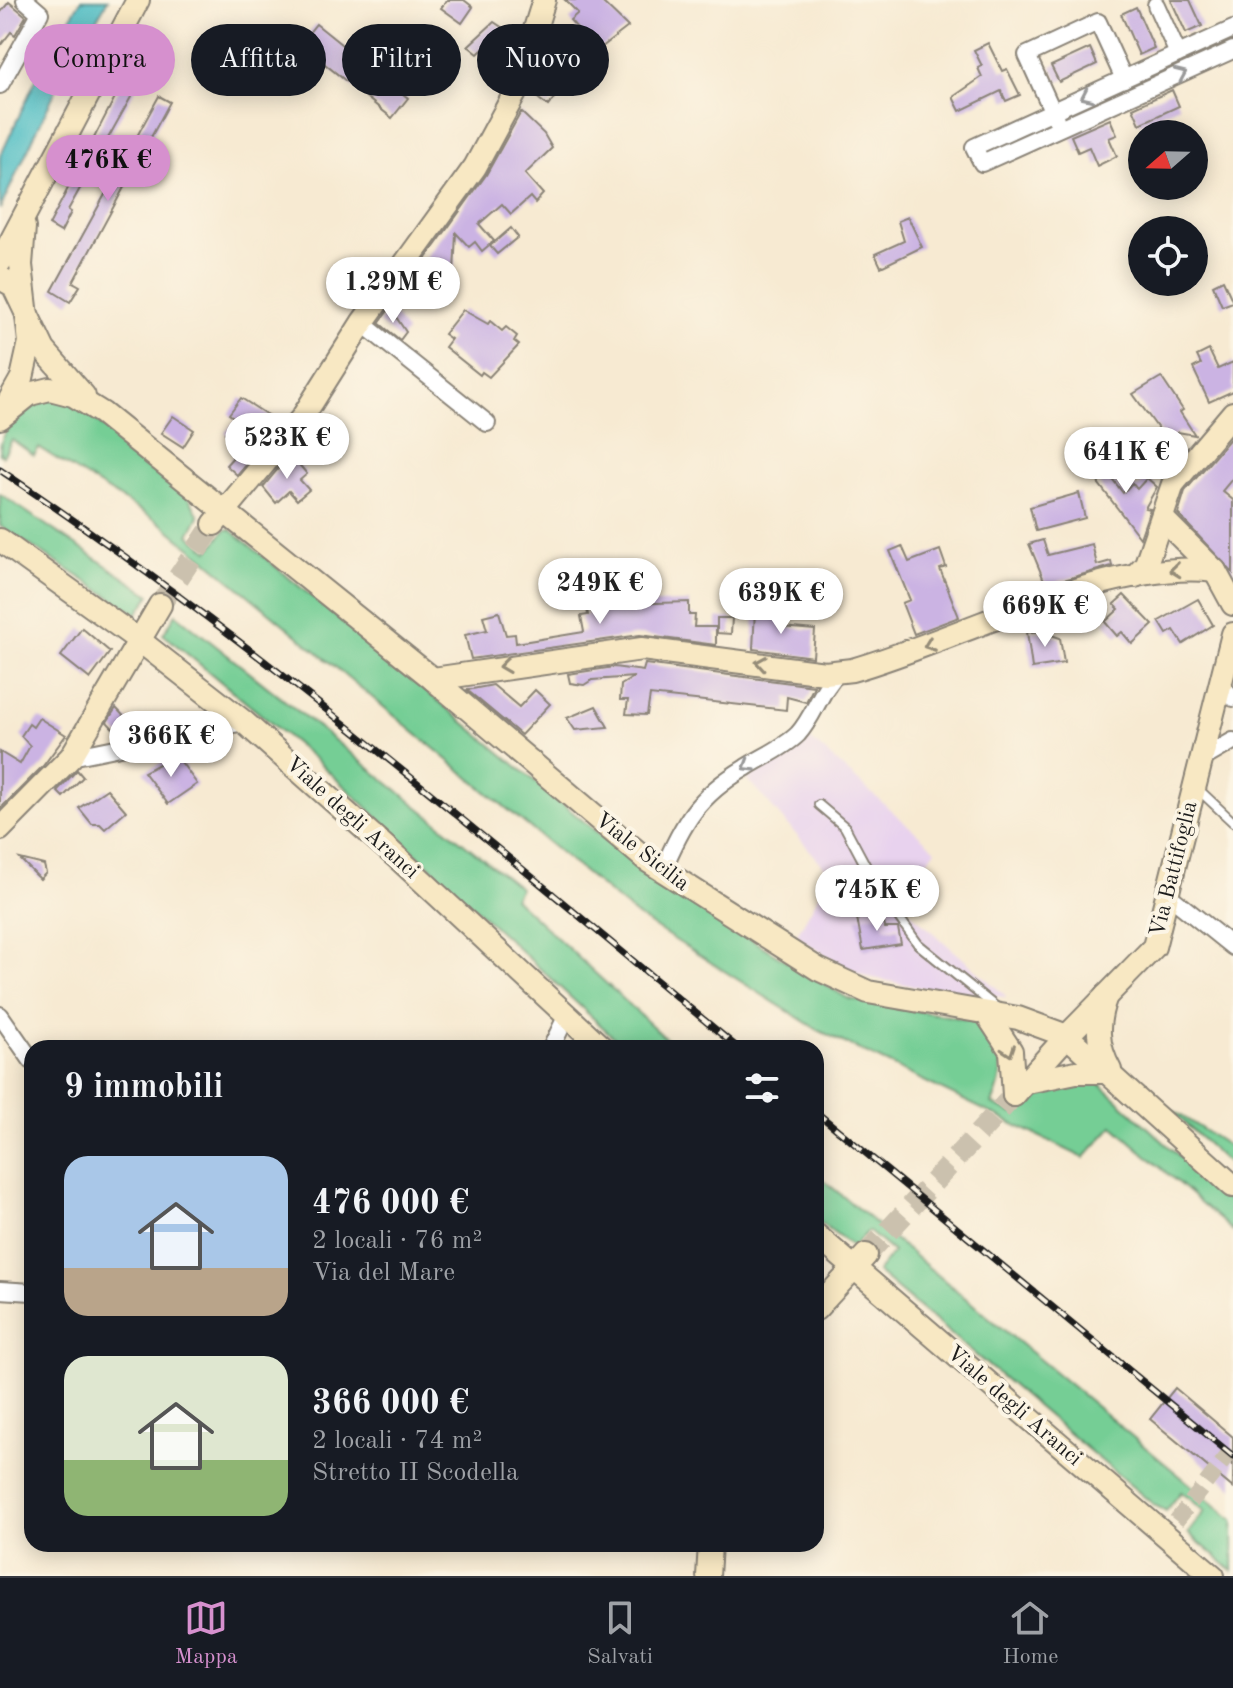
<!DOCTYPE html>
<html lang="it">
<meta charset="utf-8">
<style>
:root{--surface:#171b24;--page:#20242c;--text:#f1f3f6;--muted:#9ea1a6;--line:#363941;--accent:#d690ce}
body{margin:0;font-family:"Old Standard TT",serif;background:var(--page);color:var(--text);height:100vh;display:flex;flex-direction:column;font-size:30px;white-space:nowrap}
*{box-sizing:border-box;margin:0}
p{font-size:26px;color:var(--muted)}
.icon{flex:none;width:44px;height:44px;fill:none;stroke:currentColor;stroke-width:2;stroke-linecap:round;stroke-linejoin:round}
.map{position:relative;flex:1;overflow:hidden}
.side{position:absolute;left:24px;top:1040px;width:800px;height:512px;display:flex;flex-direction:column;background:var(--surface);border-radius:24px;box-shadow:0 4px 20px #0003}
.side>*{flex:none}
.top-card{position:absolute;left:24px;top:24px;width:800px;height:72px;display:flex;gap:16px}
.needle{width:52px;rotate:250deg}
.tools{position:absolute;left:1128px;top:120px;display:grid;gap:16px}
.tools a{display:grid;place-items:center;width:80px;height:80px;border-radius:50%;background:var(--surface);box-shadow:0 4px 20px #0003;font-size:40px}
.price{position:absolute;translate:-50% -68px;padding:0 18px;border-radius:28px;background:#fff;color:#222;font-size:26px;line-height:52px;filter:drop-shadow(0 2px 4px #0008)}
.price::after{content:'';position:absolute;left:50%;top:48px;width:24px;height:18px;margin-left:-12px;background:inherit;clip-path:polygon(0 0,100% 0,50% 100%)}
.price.active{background:var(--accent);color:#111}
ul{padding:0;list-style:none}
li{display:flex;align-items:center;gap:24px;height:200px;padding:0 40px}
li span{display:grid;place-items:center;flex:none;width:224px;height:160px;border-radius:24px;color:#555}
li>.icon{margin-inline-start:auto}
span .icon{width:96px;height:96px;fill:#fffc;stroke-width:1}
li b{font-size:34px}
h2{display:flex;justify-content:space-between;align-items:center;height:96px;padding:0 40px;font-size:34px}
.tag{padding:0 28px;border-radius:36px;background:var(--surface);box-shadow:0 4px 20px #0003;font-size:28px;line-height:72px}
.tag.active{background:var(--accent);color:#111}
.tabs{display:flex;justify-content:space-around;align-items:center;height:112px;border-top:2px solid var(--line);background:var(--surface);font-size:22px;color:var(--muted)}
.tabs a{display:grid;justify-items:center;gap:4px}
.tabs .active{color:var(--accent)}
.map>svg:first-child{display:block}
</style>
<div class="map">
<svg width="1233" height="1576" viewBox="0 0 1233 1576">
<rect width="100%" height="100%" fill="#fcf5e5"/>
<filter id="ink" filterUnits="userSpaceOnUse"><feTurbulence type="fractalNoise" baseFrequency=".0125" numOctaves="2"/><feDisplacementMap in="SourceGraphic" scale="16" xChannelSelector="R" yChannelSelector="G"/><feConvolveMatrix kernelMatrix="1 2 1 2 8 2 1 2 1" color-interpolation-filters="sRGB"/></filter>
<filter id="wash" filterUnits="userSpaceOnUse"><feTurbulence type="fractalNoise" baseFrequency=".006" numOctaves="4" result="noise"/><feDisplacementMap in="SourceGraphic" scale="32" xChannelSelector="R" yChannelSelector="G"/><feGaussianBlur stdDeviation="1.8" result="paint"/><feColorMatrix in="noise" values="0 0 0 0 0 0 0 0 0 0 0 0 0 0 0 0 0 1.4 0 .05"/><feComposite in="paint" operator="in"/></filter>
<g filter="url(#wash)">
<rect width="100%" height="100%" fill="#f7ead2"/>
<!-- built -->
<path fill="#e8d2ee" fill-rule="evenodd" d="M808 737 936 850 896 900 1007 997 939 991 868 977 839 964 796 936 831 874 747 779ZM882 913 885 928 898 926 901 944 864 950 857 918Z"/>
<!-- green -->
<g fill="#75ce95" stroke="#487558" stroke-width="2">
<path d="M34 397 73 402 187 494 199 516 189 535 209 551 225 530 230 529 657 882 849 999 977 1021C1007 1043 1006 1073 992 1104L1013 1114 1027 1092 1080 1081 1099 1083 1233 1205V1231L1113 1126 1084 1158 818 1030 637 916 162 524 39 448 34 455 12 440 3 456 0 454C0 429 16 413 34 397Z"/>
<path d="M0 494 150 595 137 614 0 526Z"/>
<path d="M176 614 520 888 514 898 676 1048H625L317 761 163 634Z"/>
<path d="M1166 1106 1233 1149V1168Z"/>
<path d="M816 1174 1233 1520V1571L1188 1533 1205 1511 1181 1492 1166 1511 1154 1505 877 1272 893 1252 868 1231 853 1247 816 1220Z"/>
</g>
<!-- water -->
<path fill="#4ebdc4" stroke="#356c70" stroke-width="2" d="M81 0H108L62 77 0 209V157L43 64Z"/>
<g id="blocks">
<!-- building -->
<g fill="#cbb3e3">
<path d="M447 0H464L473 7 462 23 441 8Z"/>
<path d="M565 0H600L628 27 597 51 570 20 578 13Z"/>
<path d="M1171 0H1190L1202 26 1186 33Z"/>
<path d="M9 2 26 16 15 35 11 32 0 46V13Z"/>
<path d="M1136 7 1154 48 1139 55 1121 14Z"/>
<path d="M494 22 518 38 507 72 495 65 498 59 483 49 478 54 468 46Z"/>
<path d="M316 24 408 98 392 118 300 44Z"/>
<path d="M988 43 1002 71 1007 69 1020 95 1006 101 1001 91 960 111 953 97 982 77 978 68 982 66 974 50Z"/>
<path d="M1090 48 1097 64 1059 82 1051 66Z"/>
<path d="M544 64 564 85 548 106 530 92Z"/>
<path d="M127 74 140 81 68 210 71 212 61 232 49 225Z"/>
<path d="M1172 90 1179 106 1140 124 1133 108Z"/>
<path d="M159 96 170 102 73 282 80 286 70 302 52 291Z"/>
<path d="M521 112 544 134 552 148 525 174 543 194 535 203 530 197 511 214 502 204 479 224 494 241 482 251 475 242 469 247 456 233 454 272 421 265 486 175Z"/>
<path d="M1110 119 1117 135 1109 138 1117 156 1097 166 1089 147 1078 152 1071 136Z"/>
<path d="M908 217 922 247 881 267 875 254 904 241 898 221Z"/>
<path d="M511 228 518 237 497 254 490 246Z"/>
<path d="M1223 280 1233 302 1222 306 1213 285Z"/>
<path d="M390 308 406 332 400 340 379 323Z"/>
<path d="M463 310 488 324 490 321 502 331 506 327 517 336 514 341 519 345 489 377 482 372 480 375 445 347 451 339 444 334Z"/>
<path d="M1209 350 1218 369 1233 362V391L1209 402 1193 368 1201 364 1197 356Z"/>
<path d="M1161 377 1183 410 1180 412 1195 435 1178 432 1167 441 1133 394Z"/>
<path d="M241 398 275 420 260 439 264 442 237 475 226 465 242 447 225 433 237 420 229 414Z"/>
<path d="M173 416 194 430 183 447 161 433Z"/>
<path d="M1233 435V478L1222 491 1233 500V573L1178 514 1185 491Z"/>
<path d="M1092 453 1096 457 1110 453 1115 464 1104 468 1123 493 1132 483 1137 489 1147 478 1157 487 1145 508 1150 509 1140 538 1099 484Z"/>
<path d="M290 454 307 474 300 480 309 490 297 500 289 491 276 503 263 487Z"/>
<path d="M1079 493 1085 518 1036 531 1030 507Z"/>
<path d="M1043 540 1048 555 1092 544 1097 565 1111 561 1112 566 1046 585 1029 544Z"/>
<path d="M902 546 909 562 940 550 946 567 940 569 959 617 914 634 902 603 910 600 890 551Z"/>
<path d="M612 567 625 604 689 602V615H695L694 627H716V645L640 635 471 659 465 635 487 630 483 616 499 612 506 635 515 634 516 643 584 632 581 616 588 615 587 608 617 605 601 573Z"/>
<path d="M1124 595 1153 625 1132 644 1122 632 1117 636 1105 622 1119 609 1114 604Z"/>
<path d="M1198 599 1213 625 1183 644 1174 630 1167 634 1159 621Z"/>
<path d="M755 610 782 614 781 627 815 630 813 657 753 649Z"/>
<path d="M717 618H732L731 634 717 633Z"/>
<path d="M82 628 110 652 90 679 61 656Z"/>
<path d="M1050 631 1051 635 1060 638 1064 663 1032 668 1027 632Z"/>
<path d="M645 664 814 686 806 702 787 697 786 710 650 695 647 715 626 714 628 700H620L621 685 634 677 592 680 584 685 570 683 568 674 614 667 643 671Z"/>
<path d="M493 685 519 707 535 690 550 704 521 735 467 690Z"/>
<path d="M596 706 608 727 575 730 567 718Z"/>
<path d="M116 708 133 726 140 719 151 730 120 736 107 722Z"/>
<path d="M39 718 66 735 43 766 0 809V752L20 764 30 746 21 736 29 724 33 727Z"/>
<path d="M176 755 197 784 168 804 144 772Z"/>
<path d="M77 770 83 777 63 797 57 791Z"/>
<path d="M107 789 126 811 105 829 100 824H92L79 808Z"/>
<path d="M20 859 44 865 46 873 40 879Z"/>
<path d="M882 913 885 928H898L901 944 863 950 857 918Z"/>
<path d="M1175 1388 1233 1437V1488L1150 1419Z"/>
</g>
</g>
</g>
<g filter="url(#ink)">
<use href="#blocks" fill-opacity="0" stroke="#8a8377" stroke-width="2"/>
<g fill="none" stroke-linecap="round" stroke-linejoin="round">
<!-- street-tunnel -->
<path stroke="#cbc1ae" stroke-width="16" stroke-dasharray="16 8" stroke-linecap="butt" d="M1176 1521 1233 1449"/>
<!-- secondary-tunnel -->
<g stroke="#cbc1ae" stroke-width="22" stroke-dasharray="22 11" stroke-linecap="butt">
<path d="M160 605 214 524"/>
<path d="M866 1255 1014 1095"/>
</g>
<!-- lane casing -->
<g stroke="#8a8377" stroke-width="12">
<g id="lane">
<path d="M1199 790 1233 822"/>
<path d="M819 805 845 827 877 887 918 944 997 1008"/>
</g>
</g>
<!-- street casing -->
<g stroke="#8a8377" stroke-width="20">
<g id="street">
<path d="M1156 5 1178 54"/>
<path d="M1233 29 974 147 982 163 1233 50"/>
<path d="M0 85 40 13 25 0"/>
<path d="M1056 119 1027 55 1098 22 1124 79"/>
<path d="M362 323 487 423"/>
<path d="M1221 686 1233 698"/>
<path d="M71 757 244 722"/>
<path d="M1202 759 1233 741"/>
<path d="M662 872C683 822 698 796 745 768 762 757 784 748 798 734 815 715 820 690 839 672"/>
<path d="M1167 894 1233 947"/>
<path d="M0 1015 32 1061"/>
<path d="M551 1048 567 1015"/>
<path d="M0 1290 32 1292"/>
</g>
</g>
<!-- secondary casing -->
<g stroke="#8a8377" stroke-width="26">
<g id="secondary">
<path d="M0 262 138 0"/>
<path d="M0 278 13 285 44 350 84 396"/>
<path d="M4 410 22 378 30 342 21 265 24 227"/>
<path d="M0 418 30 394 50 389 73 395 102 413 433 679 648 861 818 969 868 992 1018 1018 1067 1036 1233 1186"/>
<path d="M1163 519 1215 571 1233 604"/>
<path d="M214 524 302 418 362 323 475 167 515 93 544 0"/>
<path d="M0 540 140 641 244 722 401 861 602 1048"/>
<path d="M1135 576 1146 564 1173 484 1233 413"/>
<path d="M433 679 642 649 825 673 852 670C956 641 1110 557 1215 571"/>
<path d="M0 829 71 757 160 605"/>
<path d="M1106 996C1096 1023 1096 1045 1110 1070"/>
<path d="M986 1013 1011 1051 1014 1095"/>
<path d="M1027 1082 1076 1072H1108"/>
<path d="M1014 1095 1067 1036 1154 947 1233 634"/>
<path d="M816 1235 1213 1576"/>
<path d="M816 1309 866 1255"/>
<path d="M708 1576 710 1544"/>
</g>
</g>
<!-- lane -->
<use href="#lane" stroke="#fff" stroke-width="8"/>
<!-- street -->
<use href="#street" stroke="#fff" stroke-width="16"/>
<!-- secondary -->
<use href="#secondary" stroke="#f8e8c3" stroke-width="22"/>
<!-- rail casing -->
<g stroke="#1c1c1c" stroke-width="7">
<g id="rail">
<path d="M0 470C260 643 497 849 738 1048"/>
<path d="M816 1112 1233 1456"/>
</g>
</g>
<!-- rail -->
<use href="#rail" stroke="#fcf5e5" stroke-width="4" stroke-dasharray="12" stroke-linecap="butt"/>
</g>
<!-- one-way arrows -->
<defs><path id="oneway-chevron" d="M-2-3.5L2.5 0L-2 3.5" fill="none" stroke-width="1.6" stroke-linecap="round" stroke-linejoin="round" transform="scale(2)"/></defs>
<g stroke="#999">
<use href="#oneway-chevron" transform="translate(1181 74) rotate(-24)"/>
<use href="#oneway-chevron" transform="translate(1086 96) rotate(155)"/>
<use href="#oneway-chevron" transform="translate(748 766) rotate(148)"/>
</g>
<g stroke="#958c78">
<use href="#oneway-chevron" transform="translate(1175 570) rotate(174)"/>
<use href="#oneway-chevron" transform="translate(929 645) rotate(159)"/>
<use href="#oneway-chevron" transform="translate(761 663) rotate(-171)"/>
<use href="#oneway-chevron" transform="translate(504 666) rotate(172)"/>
<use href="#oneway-chevron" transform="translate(1009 1051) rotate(71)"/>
</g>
</g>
<g text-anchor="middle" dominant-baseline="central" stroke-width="8" stroke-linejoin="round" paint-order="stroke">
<!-- street labels -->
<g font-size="22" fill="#1c1c1c" stroke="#fcf5e5">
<text transform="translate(352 818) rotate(42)">Viale degli Aranci</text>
<text transform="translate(642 852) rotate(38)">Viale Sicilia</text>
<text transform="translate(1174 869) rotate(-76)">Via Battifoglia</text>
<text transform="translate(1014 1406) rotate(41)">Viale degli Aranci</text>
</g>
</g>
</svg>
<div class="tools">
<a><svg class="needle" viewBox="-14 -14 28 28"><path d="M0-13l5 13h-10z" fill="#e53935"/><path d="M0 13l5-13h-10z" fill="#9ea1a6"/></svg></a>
<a><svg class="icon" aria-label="locate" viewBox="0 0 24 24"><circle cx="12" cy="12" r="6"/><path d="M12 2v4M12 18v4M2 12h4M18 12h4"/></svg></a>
</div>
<b class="price active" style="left:108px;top:203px">476K €</b>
<b class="price" style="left:393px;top:325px">1.29M €</b>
<b class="price" style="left:287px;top:481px">523K €</b>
<b class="price" style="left:1126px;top:495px">641K €</b>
<b class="price" style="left:600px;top:626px">249K €</b>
<b class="price" style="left:781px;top:636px">639K €</b>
<b class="price" style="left:1045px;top:649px">669K €</b>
<b class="price" style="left:171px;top:779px">366K €</b>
<b class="price" style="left:877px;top:933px">745K €</b>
<div class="top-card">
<a class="tag active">Compra</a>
<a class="tag">Affitta</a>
<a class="tag">Filtri</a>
<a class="tag">Nuovo</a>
</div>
<section class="side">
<h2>9 immobili<svg class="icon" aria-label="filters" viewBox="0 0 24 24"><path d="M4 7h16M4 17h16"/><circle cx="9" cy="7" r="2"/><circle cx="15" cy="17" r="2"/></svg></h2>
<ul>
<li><span style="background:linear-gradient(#a9c7e8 70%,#b9a48a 0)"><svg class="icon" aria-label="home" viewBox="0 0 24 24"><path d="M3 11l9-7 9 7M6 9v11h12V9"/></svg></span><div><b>476 000 €</b><p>2 locali · 76 m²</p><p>Via del Mare</p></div></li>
<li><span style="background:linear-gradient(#dfe7d0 65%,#8fb573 0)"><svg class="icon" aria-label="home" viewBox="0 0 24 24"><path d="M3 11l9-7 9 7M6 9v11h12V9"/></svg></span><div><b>366 000 €</b><p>2 locali · 74 m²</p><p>Stretto II Scodella</p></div></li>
</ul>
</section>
</div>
<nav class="tabs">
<a class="active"><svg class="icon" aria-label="map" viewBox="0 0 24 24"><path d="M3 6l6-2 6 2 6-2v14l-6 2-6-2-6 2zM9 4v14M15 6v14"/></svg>Mappa</a>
<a><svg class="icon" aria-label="saved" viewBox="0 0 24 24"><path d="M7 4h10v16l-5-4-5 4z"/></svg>Salvati</a>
<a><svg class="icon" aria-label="home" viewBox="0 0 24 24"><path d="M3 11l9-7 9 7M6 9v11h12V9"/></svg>Home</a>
</nav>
